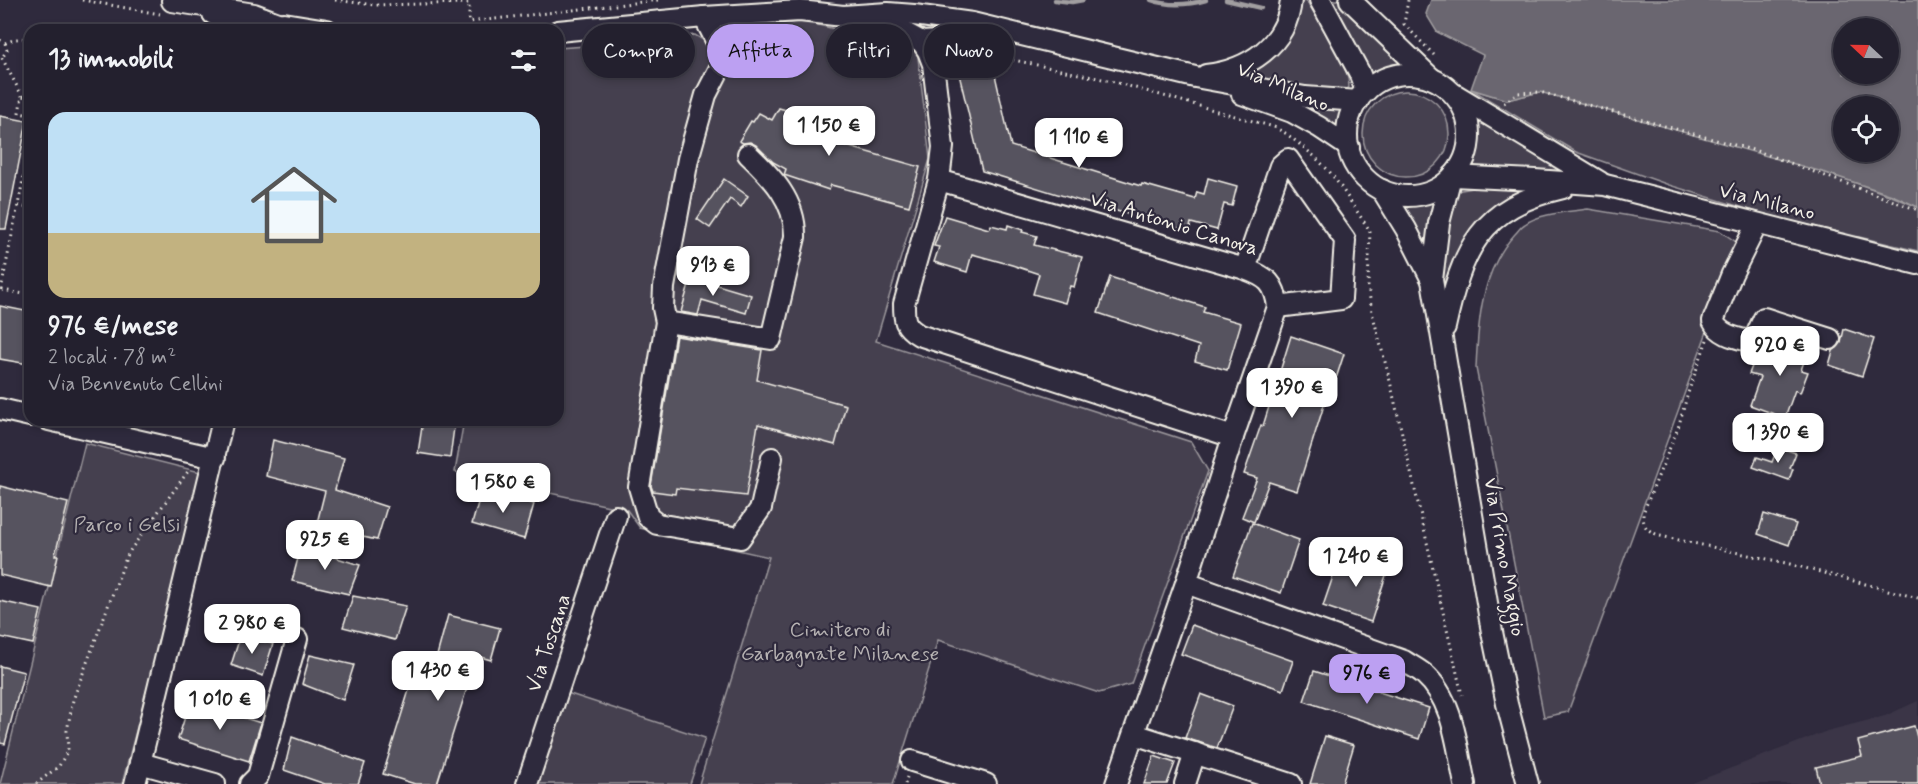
<!DOCTYPE html>
<html lang="it">
<meta charset="utf-8">
<style>
:root{--surface:#23202e;--page:#2b2836;--text:#f1f3f6;--muted:#a3a3aa;--line:#403e4a;--accent:#bca0f2}
body{margin:0;font-family:Mynerve,sans-serif;background:var(--page);color:var(--text);height:100vh;display:flex;flex-direction:column;font-size:22px;white-space:nowrap}
*{box-sizing:border-box;margin:0}
p{font-size:20px;color:var(--muted)}
.icon{flex:none;width:33px;height:33px;fill:none;stroke:currentColor;stroke-width:2;stroke-linecap:round;stroke-linejoin:round}
.map{position:relative;flex:1;overflow:hidden}
.side{position:absolute;left:24px;top:24px;width:540px;height:402px;display:flex;flex-direction:column;background:var(--surface);border-radius:18px;box-shadow:0 3px 9px #0003,0 0 0 2px var(--line)}
.side>*{flex:none}
.guide{position:absolute;left:582px;top:24px;width:570px;height:54px;display:flex;gap:12px}
.needle{width:39px;rotate:292deg}
.buttons{position:absolute;left:1833px;top:18px;display:grid;gap:12px}
.buttons a{display:grid;place-items:center;width:66px;height:66px;border-radius:50%;background:var(--surface);box-shadow:0 3px 9px #0003,0 0 0 2px var(--line);font-size:30px}
.price{position:absolute;translate:-50% -51px;padding:0 14px;border-radius:12px;background:#fff;color:#222;font-size:20px;line-height:39px;filter:drop-shadow(0 2px 3px #0008)}
.price::after{content:'';position:absolute;left:50%;top:36px;width:18px;height:14px;margin-left:-9px;background:inherit;clip-path:polygon(0 0,100% 0,50% 100%)}
.price.selected{background:var(--accent);color:#111}
ul{padding:0;list-style:none}
li{display:grid;align-content:center;gap:12px;height:318px;padding:0 24px}
li+li{border-top:2px solid var(--line)}
li span{display:grid;place-items:center;height:186px;border-radius:18px;color:#555}
li>.icon{margin-inline-start:auto}
span .icon{width:108px;height:108px;fill:#fffc;stroke-width:1}
li b{font-size:26px}
h2{display:flex;justify-content:space-between;align-items:center;height:72px;padding:0 24px;font-size:26px}
.tag{padding:0 21px;border-radius:27px;background:var(--surface);box-shadow:0 3px 9px #0003,0 0 0 2px var(--line);font-size:21px;line-height:54px}
.tag.selected{background:var(--accent);color:#111}
.map>svg:first-child{display:block}
</style>
<div class="map">
<svg width="1918" height="784" viewBox="0 0 1918 784">
<rect width="100%" height="100%" fill="#2f2a3d"/>
<filter id="ink" filterUnits="userSpaceOnUse"><feTurbulence type="fractalNoise" baseFrequency=".0167" numOctaves="2"/><feDisplacementMap in="SourceGraphic" scale="12" xChannelSelector="R" yChannelSelector="G"/><feConvolveMatrix kernelMatrix="1 2 1 2 8 2 1 2 1" color-interpolation-filters="sRGB"/></filter>
<g filter="url(#ink)">
<!-- built -->
<path fill="#3b3647" d="M1918 701V784H1690L1827 731 1885 716Z"/>
<!-- green -->
<g fill="#454050" stroke="#9c989c" stroke-width="1.5">
<path d="M1297 0H1306C1319 22 1349 62 1349 87L1345 92 1306 88 1248 76V72Z"/>
<path d="M1326 0H1338L1381 44 1400 61 1399 65 1386 69 1368 77Z"/>
<path d="M802 21 917 49 930 159 876 341 1191 442 1208 471 1131 684 1099 693 938 640 893 784H699L769 557 640 528 627 510 455 472 464 420H558V48L601 45 695 35 713 46 727 44 737 31Z"/>
<path d="M1471 89 1507 100 1540 92C1592 105 1643 121 1695 135 1770 156 1846 176 1918 207V251L1767 215 1669 185 1576 152Z"/>
<circle cx="1406" cy="134" r="43"/>
<path d="M1264 93 1341 110 1338 133Z"/>
<path d="M1470 113 1568 172 1564 177 1464 172C1476 151 1479 136 1470 113Z"/>
<path d="M1521 187V190C1499 202 1478 218 1464 239 1455 253 1452 273 1448 289L1443 287C1440 252 1446 225 1456 191L1473 188Z"/>
<path d="M1436 196 1429 254 1397 204 1417 203Z"/>
<path d="M1588 209 1720 231 1739 244 1568 712 1544 717 1476 368C1478 321 1481 271 1515 234 1518 231 1521 226 1525 224 1540 213 1569 212 1588 209Z"/>
<path d="M85 443 204 473 122 784H0Z"/>
<path d="M567 693 705 738 690 784H537Z"/>
</g>
<!-- water -->
<path fill="#6a6670" stroke="#a19ea0" stroke-width="1.5" fill-rule="evenodd" d="M1431 0H1918V207L1892 195 1826 173 1585 104 1540 92 1507 100 1471 89 1483 55 1437 32 1426 14ZM1844 28H1888V74H1844ZM1844 106H1888V152H1844Z"/>
<g fill="none" stroke-linecap="round" stroke-linejoin="round">
<!-- stream -->
<g stroke="#a19ea0" stroke-width="4.5">
<path d="M1055 0 1072 2 1083 0"/>
<path d="M1151 0C1168 6 1188 5 1206 0"/>
<path d="M1226 0 1261 8"/>
</g>
</g>
<!-- building -->
<g fill="#56525f" stroke="#f4f1e8" stroke-width="1.5">
<path d="M993 66 1011 146 1141 186 1142 184 1195 199 1197 192 1204 194 1208 178 1237 186 1232 206 1224 204 1217 230 1191 223 1189 231 1113 210V211L982 171 959 74Z"/>
<path d="M779 108 835 124 842 136 839 144 920 167 909 206 831 185 829 190 784 175 786 169 773 162 756 145 750 142 743 143 739 141 751 121 753 122 759 113 772 120Z"/>
<path d="M0 116 27 121 6 229H0Z"/>
<path d="M724 179 748 196 741 207 730 199 710 228 697 219Z"/>
<path d="M945 216 989 229 991 225 1007 229 1008 225 1023 230 1022 232 1037 236 1034 245 1082 257 1074 287 1070 286 1065 303 1033 294 1039 274 1012 265 972 254 967 272 934 262 939 247 934 246Z"/>
<path d="M691 277 751 295 746 313 702 300 698 315 681 312Z"/>
<path d="M1110 277 1205 307 1203 312 1241 323 1227 370 1195 361 1199 346 1098 313Z"/>
<path d="M0 306 30 312V353L28 364 0 359Z"/>
<path d="M1844 329 1874 339 1862 376 1829 365 1833 351 1841 343Z"/>
<path d="M676 336 762 350 757 380 846 405 835 445 758 424 746 496 676 488 675 494 653 491 651 486Z"/>
<path d="M1291 336 1344 354 1328 403 1325 402 1297 491 1269 482 1254 522 1242 517 1257 478 1244 474 1261 425 1263 426Z"/>
<path d="M1783 337 1810 345 1801 370 1808 372 1800 393 1795 390 1785 418 1750 405 1760 377 1749 374 1757 353 1774 360Z"/>
<path d="M423 420H455L450 458 418 453Z"/>
<path d="M273 440 344 458 335 490 387 507 377 540 316 527 325 491 266 476Z"/>
<path d="M1778 447 1796 453 1790 468 1793 469 1789 480 1753 467 1757 457 1772 462Z"/>
<path d="M0 486 68 503 55 555H58L51 587 0 575Z"/>
<path d="M482 489 534 504 524 539 472 524Z"/>
<path d="M1764 514 1796 524 1789 545 1758 534Z"/>
<path d="M1252 523 1299 540 1281 593 1233 576Z"/>
<path d="M301 547 360 565 349 594 292 581Z"/>
<path d="M1341 553 1388 569 1371 622 1323 606Z"/>
<path d="M353 596 406 606 395 640 343 627Z"/>
<path d="M0 601 41 610 33 644 0 637Z"/>
<path d="M448 615 500 628 491 660 477 656 437 784H415L383 774 419 658 435 663Z"/>
<path d="M1192 625 1293 661 1283 690 1181 654Z"/>
<path d="M241 634 273 644 263 676 231 665Z"/>
<path d="M310 655 354 665 343 700 302 684Z"/>
<path d="M0 666 24 672 5 744 0 743Z"/>
<path d="M1314 671 1429 708 1419 739 1304 701Z"/>
<path d="M1201 694 1233 706 1217 748 1185 738Z"/>
<path d="M190 701 261 723 249 761 178 739Z"/>
<path d="M1914 726 1918 741V784H1820L1816 767 1862 756 1858 741Z"/>
<path d="M1325 736 1354 745 1342 784H1310Z"/>
<path d="M292 737 365 763 358 784H325L284 770Z"/>
<path d="M1154 756 1175 763 1167 784H1144Z"/>
</g>
<g fill="none" stroke-linecap="round" stroke-linejoin="round">
<!-- minor casing -->
<g stroke="#f4f1e8" stroke-width="24">
<g id="minor">
<path d="M1320 0 1359 72 1366 91"/>
<path d="M1350 0 1431 78"/>
<path d="M172 1 254 14 278 23"/>
<path d="M213 14C224 18 232 21 241 30"/>
<path d="M704 17 725 58 706 95 688 159 664 287 663 308 666 322 639 487 648 517 657 524 740 538 761 508 772 458"/>
<path d="M869 20 896 28 922 42 1003 37"/>
<path d="M268 27 284 23 327 30"/>
<path d="M558 31 704 17 800 11 843 16 888 13 914 15 972 23 1195 77 1305 97 1358 101"/>
<path d="M922 42 928 51 933 64 943 147 939 180 904 304C904 320 904 326 919 335L1233 437 1186 583 1116 784"/>
<circle cx="1408" cy="135" r="61"/>
<path d="M1206 75C1248 70 1287 45 1291 0"/>
<path d="M1242 94 1292 112 1319 127 1349 147"/>
<path d="M1456 95 1600 182"/>
<path d="M1453 176 1535 180 1605 185 1918 264"/>
<path d="M939 180 1245 269C1267 277 1275 283 1278 307L1233 437"/>
<path d="M1382 190 1406 229 1432 280 1492 632 1507 704 1528 784"/>
<path d="M1757 224 1732 274 1713 321C1720 336 1738 338 1753 342L1764 318 1830 339"/>
<path d="M1245 269 1280 166 1288 159 1345 240 1341 299 1278 307"/>
<path d="M1432 280 1439 223 1450 180"/>
<path d="M666 322 771 339 795 237C796 201 772 177 748 154"/>
<path d="M1445 327C1462 249 1480 207 1563 188"/>
<path d="M0 409 30 416"/>
<path d="M49 420 215 458"/>
<path d="M1186 583 1404 661C1410 665 1418 669 1424 674 1454 700 1457 748 1465 784"/>
<path d="M1134 734 1291 784"/>
<path d="M912 761 986 784"/>
<path d="M140 763 215 784"/>
<path d="M135 784 223 420"/>
<path d="M250 784 258 776 297 639"/>
<path d="M527 784 616 516"/>
<path d="M1185 784 1195 753"/>
</g>
</g>
<!-- path -->
<g stroke="#f4f1e8" stroke-width="3" stroke-dasharray="1.5 4.5" stroke-linecap="butt">
<path d="M82 0 160 14"/>
<path d="M335 0 374 5 469 3V22L659 0"/>
<path d="M1408 0 1404 24 1434 55"/>
<path d="M0 40 5 43 7 50 2 58"/>
<path d="M5 43 16 39 30 38"/>
<path d="M995 56 1107 80 1274 127 1287 134 1314 156 1329 171 1341 187 1370 231 1368 286 1372 312 1390 381 1462 695"/>
<path d="M2 58 22 96"/>
<path d="M30 98 22 96 19 113 30 115"/>
<path d="M1504 103 1517 93 1540 92 1760 152 1918 210"/>
<path d="M18 206 30 208"/>
<path d="M1 290 30 145"/>
<path d="M2 290 30 295"/>
<path d="M1707 340 1688 393 1678 428 1643 513C1643 528 1647 530 1660 536L1786 563 1918 598"/>
<path d="M36 784 59 766 68 750 67 731 73 700 126 558 131 549 189 470"/>
<path d="M905 784 907 777"/>
</g>
<!-- minor -->
<use href="#minor" stroke="#2f2a3d" stroke-width="20"/>
</g>
</g>
<g text-anchor="middle" dominant-baseline="central" stroke-width="4.5" stroke-linejoin="round" paint-order="stroke">
<!-- street labels -->
<g font-size="21" fill="#f4f1e8" stroke="#2f2a3d">
<text transform="translate(1283 87) rotate(23)">Via Milano</text>
<text transform="translate(1767 202) rotate(14)">Via Milano</text>
<text transform="translate(1174 224) rotate(17)">Via Antonio Canova</text>
<text transform="translate(1504 557) rotate(80)">Via Primo Maggio</text>
<text transform="translate(549 643) rotate(-72)">Via Toscana</text>
</g>
<!-- park labels -->
<g font-size="21" fill="#b7b3b3" stroke="#2f2a3d">
<text x="127" y="525">Parco i Gelsi</text>
<text x="840" y="630">Cimitero di<tspan x="840" dy="24">Garbagnate Milanese</tspan></text>
</g>
</g>
</svg>
<div class="buttons">
<a><svg class="needle" viewBox="-14 -14 28 28"><path d="M0-13l5 13h-10z" fill="#e53935"/><path d="M0 13l5-13h-10z" fill="#a3a3aa"/></svg></a>
<a><svg class="icon" aria-label="locate" viewBox="0 0 24 24"><circle cx="12" cy="12" r="6"/><path d="M12 2v4M12 18v4M2 12h4M18 12h4"/></svg></a>
</div>
<b class="price" style="left:829px;top:157px">1 150 €</b>
<b class="price" style="left:1079px;top:169px">1 110 €</b>
<b class="price" style="left:713px;top:297px">913 €</b>
<b class="price" style="left:1780px;top:377px">920 €</b>
<b class="price" style="left:1292px;top:419px">1 390 €</b>
<b class="price" style="left:1778px;top:464px">1 390 €</b>
<b class="price" style="left:503px;top:514px">1 580 €</b>
<b class="price" style="left:325px;top:571px">925 €</b>
<b class="price" style="left:1356px;top:588px">1 240 €</b>
<b class="price" style="left:252px;top:655px">2 980 €</b>
<b class="price" style="left:438px;top:702px">1 430 €</b>
<b class="price selected" style="left:1367px;top:705px">976 €</b>
<b class="price" style="left:220px;top:731px">1 010 €</b>
<div class="guide">
<a class="tag">Compra</a>
<a class="tag selected">Affitta</a>
<a class="tag">Filtri</a>
<a class="tag">Nuovo</a>
</div>
<section class="side">
<h2>13 immobili<svg class="icon" aria-label="filters" viewBox="0 0 24 24"><path d="M4 7h16M4 17h16"/><circle cx="9" cy="7" r="2"/><circle cx="15" cy="17" r="2"/></svg></h2>
<ul>
<li><span style="background:linear-gradient(#bfe0f5 65%,#c2b280 0)"><svg class="icon" aria-label="home" viewBox="0 0 24 24"><path d="M3 11l9-7 9 7M6 9v11h12V9"/></svg></span><div><b>976 €/mese</b><p>2 locali · 78 m²</p><p>Via Benvenuto Cellini</p></div></li>
</ul>
</section>
</div>
